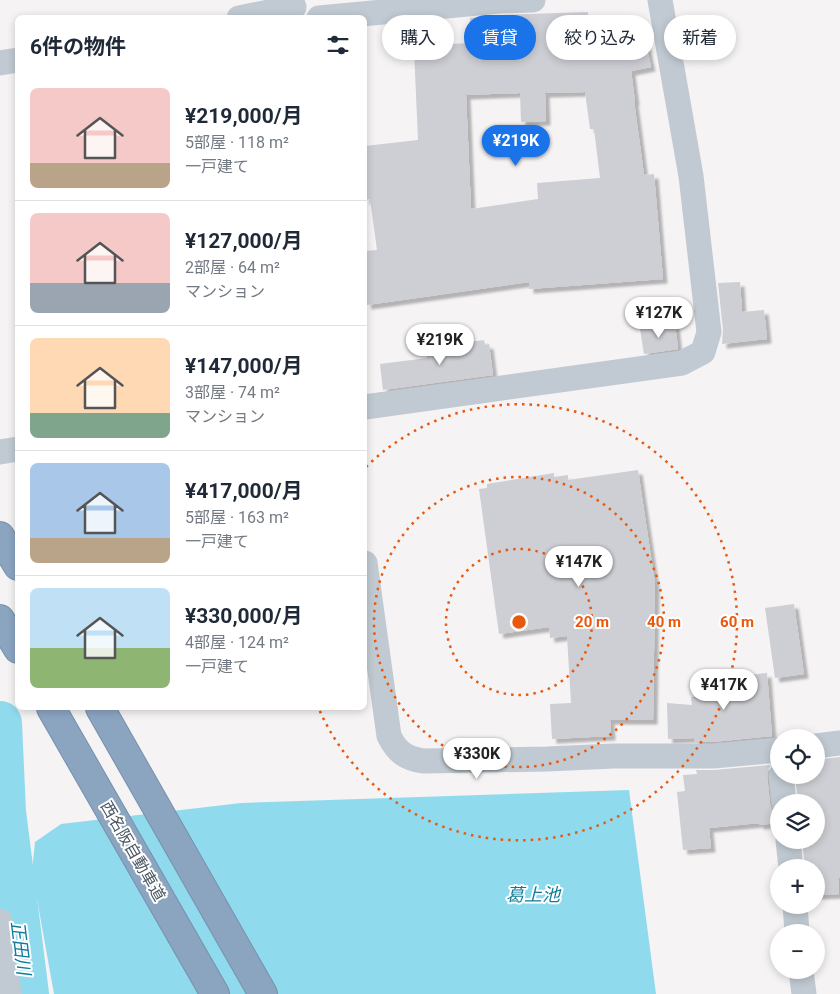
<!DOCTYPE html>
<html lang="ja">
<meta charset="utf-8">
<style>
:root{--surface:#fff;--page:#f6f6f7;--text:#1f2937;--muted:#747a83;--line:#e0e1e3;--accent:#1a73e8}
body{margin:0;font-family:Roboto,"Noto Sans JP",sans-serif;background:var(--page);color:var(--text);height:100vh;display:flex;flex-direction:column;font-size:19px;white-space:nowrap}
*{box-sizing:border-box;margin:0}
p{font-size:16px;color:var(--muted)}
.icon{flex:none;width:28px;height:28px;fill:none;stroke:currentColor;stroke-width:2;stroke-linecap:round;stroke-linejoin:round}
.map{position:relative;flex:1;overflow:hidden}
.panel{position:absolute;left:15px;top:15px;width:352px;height:695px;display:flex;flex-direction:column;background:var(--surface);border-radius:8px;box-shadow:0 2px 8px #0003}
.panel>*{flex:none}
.top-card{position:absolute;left:382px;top:15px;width:382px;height:45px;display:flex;gap:10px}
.fabs{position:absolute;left:770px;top:729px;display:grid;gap:10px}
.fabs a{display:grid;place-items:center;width:55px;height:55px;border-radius:50%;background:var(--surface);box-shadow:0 2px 8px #0003;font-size:25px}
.price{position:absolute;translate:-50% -42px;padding:0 11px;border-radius:18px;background:#fff;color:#222;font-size:16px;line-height:32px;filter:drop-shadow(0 1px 2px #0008)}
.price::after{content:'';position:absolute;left:50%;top:30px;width:15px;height:11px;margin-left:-8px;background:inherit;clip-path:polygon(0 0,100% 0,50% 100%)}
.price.current{background:var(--accent);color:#fff}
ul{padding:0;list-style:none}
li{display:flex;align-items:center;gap:15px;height:125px;padding:0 15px}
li+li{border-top:1px solid var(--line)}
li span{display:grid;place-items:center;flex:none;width:140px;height:100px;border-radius:8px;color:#555}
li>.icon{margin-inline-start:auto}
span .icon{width:60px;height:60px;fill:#fffc;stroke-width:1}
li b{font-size:21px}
h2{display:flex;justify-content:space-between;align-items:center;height:60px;padding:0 15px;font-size:21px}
.pill{padding:0 18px;border-radius:22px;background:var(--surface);box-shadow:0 2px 8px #0003;font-size:18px;line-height:45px}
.pill.current{background:var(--accent);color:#fff}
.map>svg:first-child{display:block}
</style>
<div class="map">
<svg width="840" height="994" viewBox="0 0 840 994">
<defs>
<filter id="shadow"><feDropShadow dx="4.5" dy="4.5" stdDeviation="1" flood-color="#0004"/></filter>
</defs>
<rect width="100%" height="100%" fill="#f5f3f3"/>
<!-- water -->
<path fill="#90daee" d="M629 790 656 994H54L32 871 35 842 61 824 241 803Z"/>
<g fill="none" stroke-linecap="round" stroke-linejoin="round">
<!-- river -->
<path stroke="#90daee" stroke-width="44" d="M0 723 4 812 27 994"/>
</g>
<!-- building -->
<g fill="#cdcfd5" fill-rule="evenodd" filter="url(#shadow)">
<path d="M588 12 589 39 617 35 618 43 645 39 651 67 631 71 635 101H634L644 175 654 174 663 279 529 289V282L367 305 365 291V251L377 250 370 199 365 200V146L418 140 414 50H430L429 45 471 43 470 18 500 15ZM585 92 590 129H594L600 178 537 183 538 199 471 209 466 95 520 93 521 122 546 121 545 93Z"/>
<path d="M740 282 742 312 764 310 767 339 722 344 723 330 718 283Z"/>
<path d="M675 324 678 349 644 354 640 329Z"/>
<path d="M484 340 485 345 489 344 493 375 383 390 380 364 427 358 426 348Z"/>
<path d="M638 470 655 584 653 720H610L611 736 552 739 550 704 571 703 567 636 550 638 549 627 499 634 479 489 487 488V484L554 473V477L568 475V480Z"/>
<path d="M794 604 804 674 775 678 765 608Z"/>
<path d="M767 673 772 736 712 742H695L694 738 668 739 667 703 692 705 691 697 704 696 703 685 712 684V679Z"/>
<path d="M840 757V878H838L839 894 816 895V868H805L802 840H816V802H798L795 775H816V760Z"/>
<path d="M771 765 768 770 767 776 770 804 772 810 777 814 778 823 759 825V823L709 828 711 848 683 850 677 792 685 791 683 775 697 774 696 770H714Z"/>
</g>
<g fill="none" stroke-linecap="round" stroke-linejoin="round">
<!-- highway casing -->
<g stroke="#7690ad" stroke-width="30">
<g id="highway">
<path d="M0 536 18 566"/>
<path d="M0 619 18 649"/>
<path d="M51 708 215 994"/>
<path d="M100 708 263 994"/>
</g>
</g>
<!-- minor -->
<g stroke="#c1cad2" stroke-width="25">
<path d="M239 18 294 7"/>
<path d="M319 18 499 1 533 0"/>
<path d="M0 63 18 60"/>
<path d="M365 407 682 363 703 352 709 332 691 176 660 0"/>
<path d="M0 452 18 449"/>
<path d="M365 563 389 736C397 752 405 758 423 761L547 759 614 756H713L779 750"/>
<path d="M816 746 840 743"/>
<path d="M781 775 784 802"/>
<path d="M788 840 791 868"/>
<path d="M795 905 797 932"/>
<path d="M0 921 9 994"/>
<path d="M801 970 804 994"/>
</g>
<!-- highway -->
<use href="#highway" stroke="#8ba5c1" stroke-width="28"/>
</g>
<!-- distance rings -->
<g fill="none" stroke="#e8590c" stroke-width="2.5" stroke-dasharray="2.5 5">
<circle cx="519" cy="622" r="73"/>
<circle cx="519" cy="622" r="145"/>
<path d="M366 467A218 218 0 1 1 319 709"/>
</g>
<g text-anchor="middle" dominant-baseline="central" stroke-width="4" stroke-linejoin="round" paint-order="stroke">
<!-- street labels -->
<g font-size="16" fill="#4a5661" stroke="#fff">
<text transform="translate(133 851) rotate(60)">西名阪自動車道</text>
</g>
<!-- water labels -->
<g font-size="18" font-style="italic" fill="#0c7c9b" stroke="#fff">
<text x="533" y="894">葛上池</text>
<text transform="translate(21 948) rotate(83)">正田川</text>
</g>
</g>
<circle cx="519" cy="622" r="8" fill="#e8590c" stroke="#fff" stroke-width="2.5"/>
<g font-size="15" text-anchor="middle" font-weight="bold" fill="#e8590c" stroke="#fff" stroke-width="4" stroke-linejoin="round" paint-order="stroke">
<text x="592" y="627">20 m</text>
<text x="664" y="627">40 m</text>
<text x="737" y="627">60 m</text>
</g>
</svg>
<div class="fabs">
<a><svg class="icon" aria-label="locate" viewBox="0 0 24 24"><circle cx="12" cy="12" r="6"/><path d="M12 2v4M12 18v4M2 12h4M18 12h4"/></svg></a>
<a><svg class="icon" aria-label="layers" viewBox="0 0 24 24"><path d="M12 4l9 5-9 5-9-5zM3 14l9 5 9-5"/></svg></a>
<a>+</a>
<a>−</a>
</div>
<b class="price current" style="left:516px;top:167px">¥219K</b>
<b class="price" style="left:659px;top:339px">¥127K</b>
<b class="price" style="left:440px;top:366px">¥219K</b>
<b class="price" style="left:579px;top:588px">¥147K</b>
<b class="price" style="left:724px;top:711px">¥417K</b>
<b class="price" style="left:477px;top:780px">¥330K</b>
<div class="top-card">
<a class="pill">購入</a>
<a class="pill current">賃貸</a>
<a class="pill">絞り込み</a>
<a class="pill">新着</a>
</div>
<section class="panel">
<h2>6件の物件<svg class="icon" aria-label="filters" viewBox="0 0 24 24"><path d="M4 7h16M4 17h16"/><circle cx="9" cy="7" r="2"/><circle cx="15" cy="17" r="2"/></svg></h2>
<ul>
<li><span style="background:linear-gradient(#f6c9c9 75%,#b9a48a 0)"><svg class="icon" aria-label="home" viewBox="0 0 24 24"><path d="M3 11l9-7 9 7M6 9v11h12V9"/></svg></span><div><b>¥219,000/月</b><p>5部屋 · 118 m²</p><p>一戸建て</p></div></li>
<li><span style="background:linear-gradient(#f6c9c9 70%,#9aa5b1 0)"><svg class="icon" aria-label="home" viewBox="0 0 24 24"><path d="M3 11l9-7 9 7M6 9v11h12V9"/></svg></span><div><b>¥127,000/月</b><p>2部屋 · 64 m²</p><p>マンション</p></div></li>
<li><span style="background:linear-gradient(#ffd9b3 75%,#7fa58c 0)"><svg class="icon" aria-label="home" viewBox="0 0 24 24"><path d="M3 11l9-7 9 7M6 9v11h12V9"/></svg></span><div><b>¥147,000/月</b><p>3部屋 · 74 m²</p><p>マンション</p></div></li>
<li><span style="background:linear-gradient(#a9c7e8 75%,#b9a48a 0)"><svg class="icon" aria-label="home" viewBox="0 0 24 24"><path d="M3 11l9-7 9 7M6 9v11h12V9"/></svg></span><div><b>¥417,000/月</b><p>5部屋 · 163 m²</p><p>一戸建て</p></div></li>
<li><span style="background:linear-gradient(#bfe0f5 60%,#8fb573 0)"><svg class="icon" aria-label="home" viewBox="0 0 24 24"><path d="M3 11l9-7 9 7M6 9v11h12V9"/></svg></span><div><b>¥330,000/月</b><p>4部屋 · 124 m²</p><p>一戸建て</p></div></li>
</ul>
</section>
</div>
